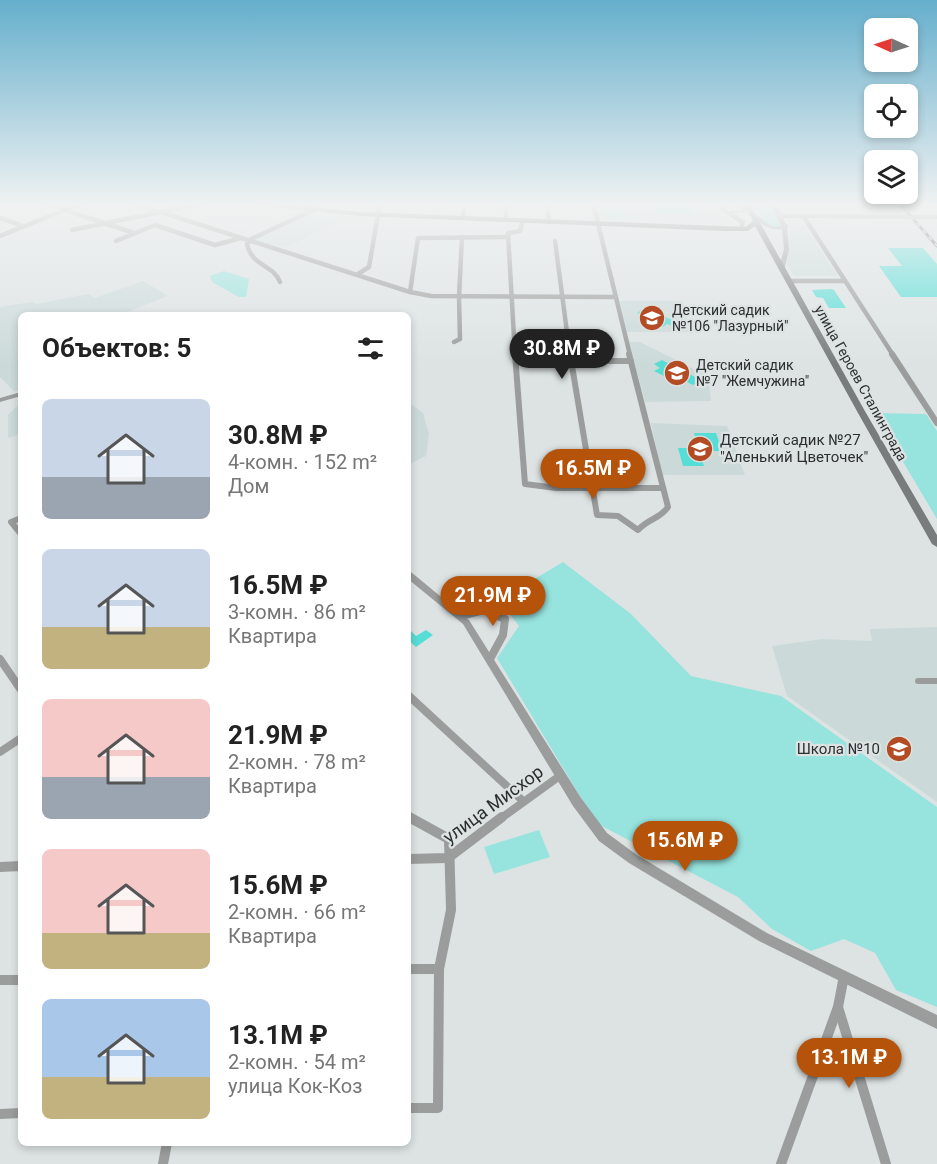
<!DOCTYPE html>
<html lang="ru">
<meta charset="utf-8">
<style>
:root{--surface:#fff;--page:#f6f6f6;--text:#222;--muted:#767676;--accent:#b45309}
body{margin:0;font-family:Roboto,sans-serif;background:var(--page);color:var(--text);height:100vh;display:flex;flex-direction:column;font-size:22px;white-space:nowrap}
*{box-sizing:border-box;margin:0}
p{font-size:20px;color:var(--muted)}
.icon{flex:none;width:33px;height:33px;fill:none;stroke:currentColor;stroke-width:2;stroke-linecap:round;stroke-linejoin:round}
.map{position:relative;flex:1;overflow:hidden}
.side{position:absolute;left:18px;top:312px;width:393px;height:834px;display:flex;flex-direction:column;background:var(--surface);border-radius:9px;box-shadow:0 3px 9px #0003}
.side>*{flex:none}
.needle{width:39px;rotate:273deg}
.fabs{position:absolute;left:864px;top:18px;display:grid;gap:12px}
.fabs a{display:grid;place-items:center;width:54px;height:54px;border-radius:9px;background:var(--surface);box-shadow:0 3px 9px #0003;font-size:30px}
.price{position:absolute;translate:-50% -51px;padding:0 14px;border-radius:21px;background:var(--accent);color:#fff;font-size:20px;line-height:39px;filter:drop-shadow(0 2px 3px #0008)}
.price::after{content:'';position:absolute;left:50%;top:36px;width:18px;height:14px;margin-left:-9px;background:inherit;clip-path:polygon(0 0,100% 0,50% 100%)}
.price.selected{background:#222;color:#fff}
ul{padding:0;list-style:none}
li{display:flex;align-items:center;gap:18px;height:150px;padding:0 24px}
li span{display:grid;place-items:center;flex:none;width:168px;height:120px;border-radius:9px;color:#555}
li>.icon{margin-inline-start:auto}
span .icon{width:72px;height:72px;fill:#fffc;stroke-width:1}
li b{font-size:26px}
h2{display:flex;justify-content:space-between;align-items:center;height:72px;padding:0 24px;font-size:26px}
.map>svg:first-child{display:block}
</style>
<div class="map">
<svg width="937" height="1164" viewBox="0 0 937 1164">
<rect width="100%" height="100%" fill="#dde3e3"/>
<!-- built -->
<g fill="#cbdad9">
<path d="M601 203H711L718 217H699L695 221 605 219Z"/>
<path d="M310 214 343 218 286 248 254 240Z"/>
<path d="M790 227H805L838 276H794L787 264Z"/>
<path d="M143 281 168 296 119 315H21V390L14 391 0 377V307L32 302 37 304 88 294 95 298Z"/>
<path d="M620 301H680L692 332H627Z"/>
<path d="M629 342H640L708 376 711 401 645 402Z"/>
<path d="M21 402V434L8 438V415Z"/>
<path d="M408 402 423 413 429 434 426 456 408 465Z"/>
<path d="M651 423 727 426 745 475H662Z"/>
<path d="M937 627V802L787 696 772 646 822 639 872 641 870 629Z"/>
</g>
<!-- green -->
<g fill="#97e3de">
<path d="M601 203H625L629 218H605Z"/>
<path d="M752 203H770L782 225 777 228 767 225Z"/>
<path d="M224 271 249 279 246 297H239L212 282 210 276Z"/>
<path d="M874 413 926 414 937 431V519Z"/>
<path d="M563 562 631 614 691 676 781 696 937 807V1007L896 990 875 953 844 939 811 951 772 929 738 897 596 823 497 658 519 626 499 600Z"/>
<path d="M539 830 550 857 494 874 484 847Z"/>
</g>
<!-- building -->
<g fill="#56ddd6">
<path d="M654 203H688L693 213H657Z"/>
<path d="M888 248H923L937 264V297H901L879 266H902Z"/>
<path d="M832 289 834 290 846 308H829L823 298 816 297 812 290Z"/>
<path d="M643 309 673 320 681 322 675 327 667 324 663 327 639 318 643 315 637 313Z"/>
<path d="M662 360 693 376 702 380 693 385 685 381 680 384 654 371 660 368 654 364Z"/>
<path d="M694 433H716L722 451H700Z"/>
<path d="M678 448H698L704 466H683Z"/>
<path d="M408 628 416 636 426 630 433 635 416 647 408 640Z"/>
</g>
<g fill="none" stroke-linecap="round" stroke-linejoin="round">
<!-- pedestrian -->
<path stroke="#9b9d9d" stroke-width="6" d="M918 681H937"/>
<!-- minor-far3 -->
<g stroke="#9b9d9d" stroke-width="4.5">
<path d="M133 203 410 292 431 296 615 297"/>
<path d="M506 203V220"/>
<path d="M547 203 549 222"/>
<path d="M593 203 630 355"/>
<path d="M305 209 317 203"/>
<path d="M804 217 893 355"/>
<path d="M0 218 23 226"/>
<path d="M463 218 464 203"/>
<path d="M72 230 206 203"/>
<path d="M0 236 65 210 134 233"/>
<path d="M116 241 155 225 215 245 241 238"/>
<path d="M555 241 570 355"/>
<path d="M358 274 369 267 380 203"/>
<path d="M789 281H844"/>
<path d="M280 282C273 264 252 267 247 244L251 239 314 210"/>
<path d="M410 292 418 238 508 237"/>
<path d="M454 342 460 339 459 297 462 237"/>
<path d="M515 355 508 233 520 231 523 220"/>
</g>
<!-- minor-far2 -->
<g stroke="#9b9d9d" stroke-width="6">
<path d="M515 354 525 484 556 488H663"/>
<path d="M570 354 597 515 618 516 638 530C649 518 660 519 668 507L629 354"/>
<path d="M892 354 937 423"/>
<path d="M516 361H631"/>
<path d="M21 518 11 522 21 534"/>
</g>
<!-- minor-far1 -->
<g stroke="#9b9d9d" stroke-width="8">
<path d="M462 616 484 610 505 619 503 635 490 659"/>
<path d="M0 659 21 690"/>
<path d="M408 695 523 801"/>
<path d="M0 752 21 738"/>
<path d="M408 816 411 819"/>
<path d="M500 819 561 775"/>
</g>
<!-- minor -->
<g stroke="#9b9d9d" stroke-width="10">
<path d="M408 859 448 858 502 817"/>
<path d="M0 867 21 866"/>
<path d="M408 969H439"/>
<path d="M0 980H21"/>
<path d="M838 1007 886 1164"/>
<path d="M408 1108H438L439 969 451 910 449 839 409 817"/>
<path d="M0 1114 21 1113"/>
<path d="M163 1164 167 1143"/>
<path d="M781 1164 838 1007 844 976"/>
</g>
<!-- tertiary -->
<g fill="#9b9d9d" fill-rule="evenodd">
<path d="M716 203H721L728 211 742 210 741 203H746L747 212 733 213 745 221 744 229 734 230V228L740 227V223L722 211Z"/>
<path d="M771 203H775L782 214 937 215V219L783 218 786 224 789 226 787 227 789 249 785 267 782 269 779 267 784 249 782 229C768 231 760 223 750 214L755 213 769 225 776 227 781 226Z"/>
<path d="M21 392V396L0 402V398Z"/>
<path d="M408 571 411 572 469 620 581 798 607 833 637 855 767 933 937 1015V1029L759 941 629 863 599 841 573 806 463 624 408 579Z"/>
</g>
<!-- secondary -->
<g fill="#787c7c" fill-rule="evenodd">
<path d="M41 203C50 202 59 209 67 207 75 206 80 202 88 203L65 212Z"/>
<path d="M254 203H269L360 212 746 227 753 221 743 203H749L866 413 937 535V547L932 544 858 413 755 226 748 231H724L360 216 257 205Z"/>
</g>
<!-- rail casing -->
<g stroke="#5d6060" stroke-width="3">
<path id="rail" d="M899 203 937 246"/>
</g>
<!-- rail -->
<use href="#rail" stroke="#dde3e3" stroke-width="1.5" stroke-dasharray="4.5" stroke-linecap="butt"/>
</g>
<!-- sky -->
<linearGradient id="sky" x2="0" y2="1"><stop stop-color="#65afcc"/><stop offset="0.56" stop-color="#f0f2f2"/><stop offset="1" stop-color="#f0f2f2" stop-opacity="0"/></linearGradient>
<rect width="937" height="365" fill="url(#sky)"/>
<!-- icons -->
<defs>
<g id="school-disc" transform="scale(1.35)"><circle r="9.5" fill="#b34c24" stroke="#dde3e3"/><path d="M0-5L7-2L0 1L-7-2ZM-4 1L0 2.5L4 1V4Q0 6-4 4Z" fill="#fff"/></g>
</defs>
<g fill-rule="evenodd">
<use href="#school-disc" x="652" y="318"/>
<use href="#school-disc" x="677" y="373"/>
<use href="#school-disc" x="700" y="449"/>
<use href="#school-disc" x="899" y="749"/>
</g>
<g text-anchor="middle" dominant-baseline="central" stroke-width="4.5" stroke-linejoin="round" paint-order="stroke">
<!-- far-poi labels -->
<g font-size="14" fill="#2d2f2f" stroke="#dde3e3" text-anchor="start">
<text x="672" y="310">Детский садик<tspan x="672" dy="16">№106 "Лазурный"</tspan></text>
<text x="696" y="365">Детский садик<tspan x="696" dy="16">№7 "Жемчужина"</tspan></text>
</g>
<!-- far-street labels -->
<g font-size="14" fill="#2d2f2f" stroke="#dde3e3">
<text transform="translate(861 383) rotate(61)">улица Героев Сталинграда</text>
</g>
<!-- poi labels -->
<g font-size="15" fill="#2d2f2f" stroke="#dde3e3" text-anchor="start">
<text x="720" y="440">Детский садик №27<tspan x="720" dy="17">"Аленький Цветочек"</tspan></text>
<text x="880" y="749" text-anchor="end">Школа №10</text>
</g>
<!-- near-street labels -->
<g font-size="18" fill="#2d2f2f" stroke="#dde3e3">
<text transform="translate(493 804) rotate(-36)">улица Мисхор</text>
</g>
</g>
</svg>
<div class="fabs">
<a><svg class="needle" viewBox="-14 -14 28 28"><path d="M0-13l5 13h-10z" fill="#e53935"/><path d="M0 13l5-13h-10z" fill="#767676"/></svg></a>
<a><svg class="icon" aria-label="locate" viewBox="0 0 24 24"><circle cx="12" cy="12" r="6"/><path d="M12 2v4M12 18v4M2 12h4M18 12h4"/></svg></a>
<a><svg class="icon" aria-label="layers" viewBox="0 0 24 24"><path d="M12 4l9 5-9 5-9-5zM3 14l9 5 9-5"/></svg></a>
</div>
<b class="price selected" style="left:562px;top:380px">30.8M ₽</b>
<b class="price" style="left:593px;top:500px">16.5M ₽</b>
<b class="price" style="left:493px;top:627px">21.9M ₽</b>
<b class="price" style="left:685px;top:872px">15.6M ₽</b>
<b class="price" style="left:849px;top:1089px">13.1M ₽</b>
<section class="side">
<h2>Объектов: 5<svg class="icon" aria-label="filters" viewBox="0 0 24 24"><path d="M4 7h16M4 17h16"/><circle cx="9" cy="7" r="2"/><circle cx="15" cy="17" r="2"/></svg></h2>
<ul>
<li><span style="background:linear-gradient(#c9d6e8 65%,#9aa5b1 0)"><svg class="icon" aria-label="home" viewBox="0 0 24 24"><path d="M3 11l9-7 9 7M6 9v11h12V9"/></svg></span><div><b>30.8M ₽</b><p>4-комн. · 152 m²</p><p>Дом</p></div></li>
<li><span style="background:linear-gradient(#c9d6e8 65%,#c2b280 0)"><svg class="icon" aria-label="home" viewBox="0 0 24 24"><path d="M3 11l9-7 9 7M6 9v11h12V9"/></svg></span><div><b>16.5M ₽</b><p>3-комн. · 86 m²</p><p>Квартира</p></div></li>
<li><span style="background:linear-gradient(#f6c9c9 65%,#9aa5b1 0)"><svg class="icon" aria-label="home" viewBox="0 0 24 24"><path d="M3 11l9-7 9 7M6 9v11h12V9"/></svg></span><div><b>21.9M ₽</b><p>2-комн. · 78 m²</p><p>Квартира</p></div></li>
<li><span style="background:linear-gradient(#f6c9c9 70%,#c2b280 0)"><svg class="icon" aria-label="home" viewBox="0 0 24 24"><path d="M3 11l9-7 9 7M6 9v11h12V9"/></svg></span><div><b>15.6M ₽</b><p>2-комн. · 66 m²</p><p>Квартира</p></div></li>
<li><span style="background:linear-gradient(#a9c7e8 65%,#c2b280 0)"><svg class="icon" aria-label="home" viewBox="0 0 24 24"><path d="M3 11l9-7 9 7M6 9v11h12V9"/></svg></span><div><b>13.1M ₽</b><p>2-комн. · 54 m²</p><p>улица Кок-Коз</p></div></li>
</ul>
</section>
</div>
